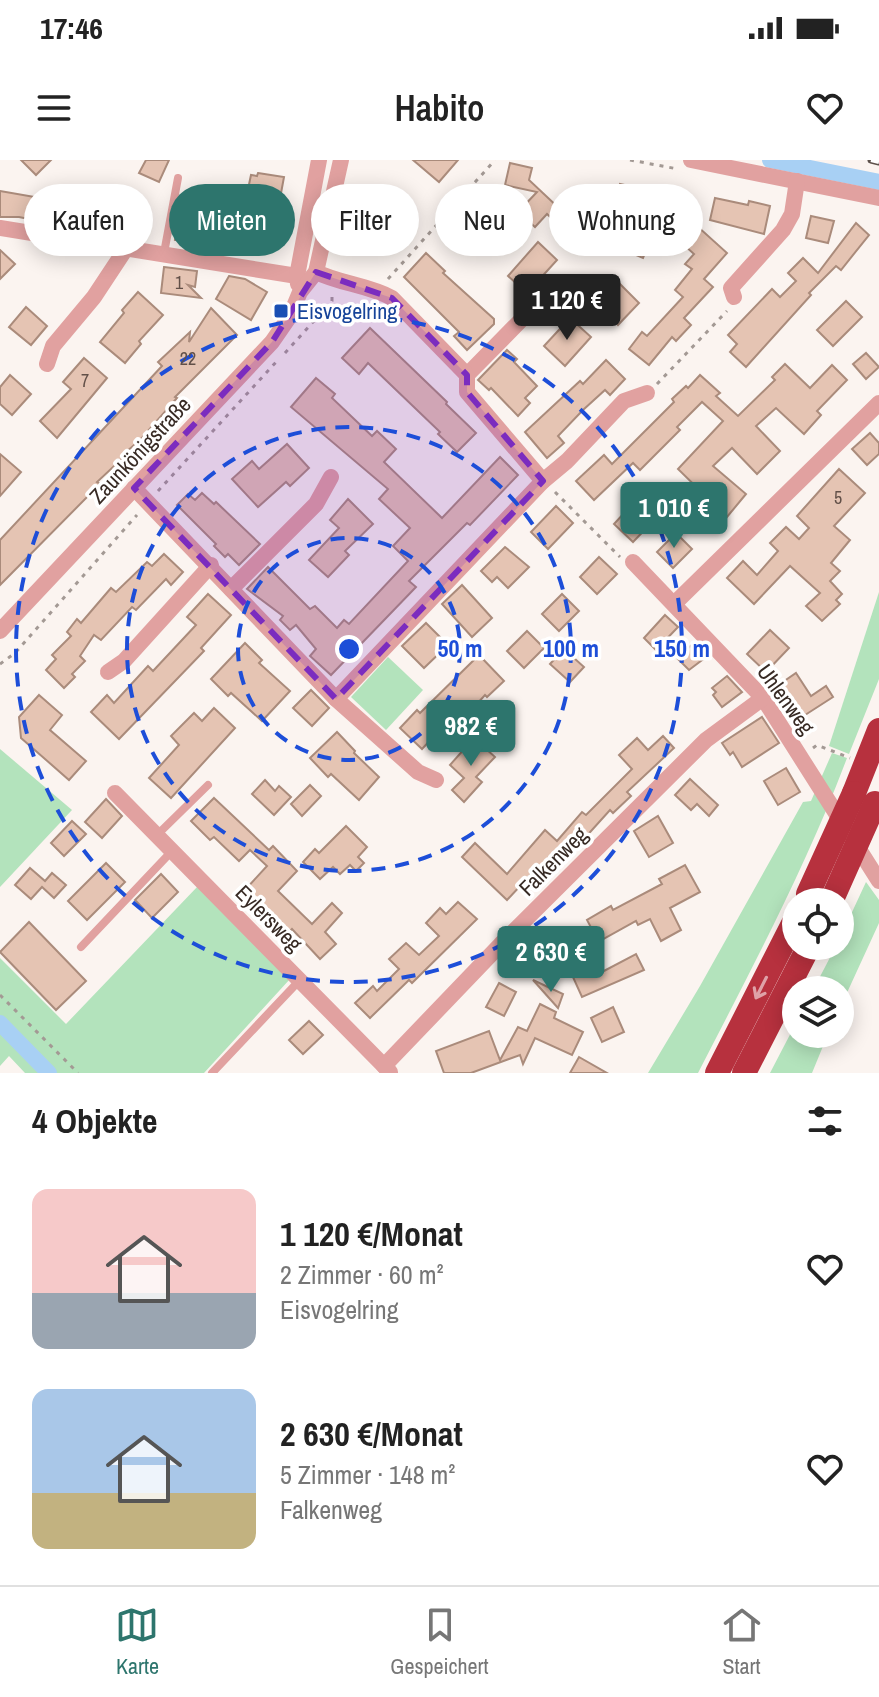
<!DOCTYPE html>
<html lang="de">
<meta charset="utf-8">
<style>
:root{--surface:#fff;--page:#f6f6f6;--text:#222;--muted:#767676;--line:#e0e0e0;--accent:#2d756d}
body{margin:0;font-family:"Archivo Narrow",sans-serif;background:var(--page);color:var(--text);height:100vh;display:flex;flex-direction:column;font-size:30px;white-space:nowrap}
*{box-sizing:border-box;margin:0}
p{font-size:26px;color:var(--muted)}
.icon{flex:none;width:44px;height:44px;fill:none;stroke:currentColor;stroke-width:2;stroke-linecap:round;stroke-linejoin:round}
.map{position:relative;height:913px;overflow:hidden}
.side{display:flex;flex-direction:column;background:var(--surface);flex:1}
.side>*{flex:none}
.banner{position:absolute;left:24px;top:24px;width:832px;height:72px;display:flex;gap:16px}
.fabs{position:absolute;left:782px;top:728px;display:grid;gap:16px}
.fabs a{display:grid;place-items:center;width:72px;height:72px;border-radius:50%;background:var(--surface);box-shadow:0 4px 20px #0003;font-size:40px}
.price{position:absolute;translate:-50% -68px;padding:0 18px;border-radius:8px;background:var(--accent);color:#fff;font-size:26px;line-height:52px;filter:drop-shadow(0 2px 4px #0008)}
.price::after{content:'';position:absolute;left:50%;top:48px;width:24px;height:18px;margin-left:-12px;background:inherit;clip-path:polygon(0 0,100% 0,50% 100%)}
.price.current{background:#222;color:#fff}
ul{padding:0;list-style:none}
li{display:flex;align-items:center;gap:24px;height:200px;padding:0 32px}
li span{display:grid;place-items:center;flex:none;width:224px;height:160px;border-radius:16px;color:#555}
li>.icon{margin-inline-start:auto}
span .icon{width:96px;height:96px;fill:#fffc;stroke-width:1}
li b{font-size:34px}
h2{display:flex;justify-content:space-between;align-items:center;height:96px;padding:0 32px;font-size:34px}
.pill{padding:0 28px;border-radius:36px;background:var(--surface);box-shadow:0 4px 20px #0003;font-size:28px;line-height:72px}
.pill.current{background:var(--accent);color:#fff}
.status{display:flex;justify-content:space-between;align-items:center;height:56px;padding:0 40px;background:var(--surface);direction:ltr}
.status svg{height:22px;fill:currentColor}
header{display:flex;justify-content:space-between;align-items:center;height:104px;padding:0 32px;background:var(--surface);font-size:36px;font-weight:600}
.menu{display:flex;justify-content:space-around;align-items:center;height:112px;border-top:2px solid var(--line);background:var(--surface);font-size:22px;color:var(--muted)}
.menu a{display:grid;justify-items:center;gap:4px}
.menu .current{color:var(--accent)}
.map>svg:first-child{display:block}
</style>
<div class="status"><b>17:46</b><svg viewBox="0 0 49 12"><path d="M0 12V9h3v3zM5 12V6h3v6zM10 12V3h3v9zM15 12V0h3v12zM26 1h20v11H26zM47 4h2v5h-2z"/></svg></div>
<header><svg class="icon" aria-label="menu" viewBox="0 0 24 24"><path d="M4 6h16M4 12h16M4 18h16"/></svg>Habito<svg class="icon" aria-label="heart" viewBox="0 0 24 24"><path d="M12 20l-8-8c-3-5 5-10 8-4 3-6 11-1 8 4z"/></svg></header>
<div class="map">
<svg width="879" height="913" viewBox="0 0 879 913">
<rect width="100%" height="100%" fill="#fbf4f0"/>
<!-- green -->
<g fill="#b3e3bc">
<path d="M879 432V519L849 594 829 586Z"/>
<path d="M388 497 423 530 386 570 351 537Z"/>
<path d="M0 589 72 650 0 727Z"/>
<path d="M832 593 847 598C806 707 751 810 698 913H648L700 826 803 642 811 641Z"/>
<path d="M866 722 879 740V763L840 848V830H813L836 786H840V778Z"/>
<path d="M198 726 290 819 204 913H25L9 896 0 906V798L66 864Z"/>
<path d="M796 863V874H828L812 913H770Z"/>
</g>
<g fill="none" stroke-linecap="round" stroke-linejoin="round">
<!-- canal -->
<g stroke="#a8d0f4" stroke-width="16">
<path d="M770 0 879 22"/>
<path d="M0 863 49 913"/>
</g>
</g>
<!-- building -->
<g fill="#e5c4b3" stroke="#aa8b7b" stroke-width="2">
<path d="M21 0H51L36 15Z"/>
<path d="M146 0H169L159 22 139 13Z"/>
<path d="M413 0H458L439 22Z"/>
<path d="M510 3 532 8 529 20 562 51 574 37 592 53 571 76 547 54 535 67 518 52 537 32 505 25Z"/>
<path d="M258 13 284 17 279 44 253 39 254 35 247 34 251 15 257 16Z"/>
<path d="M620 24 639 28 634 51 615 48Z"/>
<path d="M0 31 92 47 88 63 80 62 79 69 19 57H0Z"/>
<path d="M667 32 691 38 687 57 727 93 704 119 713 127 684 158 691 165 676 181 672 177 649 205 629 189 642 172 647 176 683 137 675 130 692 109 685 104 694 94 684 85 692 76 659 68Z"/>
<path d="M715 38 748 45 749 41 770 46 764 74 710 60Z"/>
<path d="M114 46 148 52 144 75 110 69Z"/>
<path d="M811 56 834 61 828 83 806 78Z"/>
<path d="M178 58 209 61 206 84 175 80Z"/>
<path d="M249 61 275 66 270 92 244 87 245 83 238 82 242 63 248 64Z"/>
<path d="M856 63 869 75 841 110 836 106 809 133 811 135 746 207 730 192 737 184 728 175 772 129 780 137 796 121 788 113 803 98 818 113Z"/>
<path d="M631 67 652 76 643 98 622 89Z"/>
<path d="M538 82 557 100 527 133 508 116Z"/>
<path d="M0 90 15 104 0 119Z"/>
<path d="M426 93 445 111 443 113 494 159V164L467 190 454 176 459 172 404 117Z"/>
<path d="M164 107 197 111 195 127 188 125 201 138 161 133Z"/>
<path d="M229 116 245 119 267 132 251 160 216 139Z"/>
<path d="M614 118 639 143 618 165 593 141Z"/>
<path d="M138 132 163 155 139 181 141 184 125 203 100 182 124 153 122 150Z"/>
<path d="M846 141 862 157 833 186 817 170Z"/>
<path d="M26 147 47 166 31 185 9 167Z"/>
<path d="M211 148 237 175 175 237 177 238 141 279 125 293 127 294 97 322 100 324 0 425V380L162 206 158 202 190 172 189 182Z"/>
<path d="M570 158 591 177 565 206 544 186Z"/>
<path d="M370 168 447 242 446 244 476 273 457 292 438 274 440 272 368 203 359 214 342 198Z"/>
<path d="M507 190 517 199 514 202 537 226 525 238 530 243 518 256 491 228 489 230 478 220Z"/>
<path d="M866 193 879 207 866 219 853 204Z"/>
<path d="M84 198 107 218 57 278 40 261 71 229 63 222Z"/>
<path d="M606 200 625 219 610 235 605 230 583 250 558 276 564 283 547 298 525 272 580 221 583 224Z"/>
<path d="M785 204 810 228 832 205 847 220 817 251 821 255 804 274 776 248 756 266 780 291 757 314 732 288 713 306 746 334 727 357 678 309 723 261 702 242 677 267 680 270 640 310 633 303 594 340 576 321 604 295 612 304 674 242 672 239 686 226 688 228 700 215 720 233 716 236 738 256 775 220 772 217Z"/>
<path d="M10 215 31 234 12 255 0 244V227Z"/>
<path d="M316 218 335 234 332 238 372 276 377 271 396 289 384 302 442 358 500 297 518 315 470 365 467 363 409 421 416 427 331 515 310 496 316 489 296 465 290 470 280 460 283 456 247 429 268 407 310 449 315 446 337 468 344 460 349 464 408 401 393 386 410 368 379 339 388 329 291 247Z"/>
<path d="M870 273 879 283V294L867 305 852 289Z"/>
<path d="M287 284 309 308 290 326 286 322 258 347 232 319 252 301 259 309Z"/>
<path d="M0 294 21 312 0 336Z"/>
<path d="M839 309 865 333 834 366 850 380 831 403 840 411 830 421 842 434 836 440 840 444 822 461 806 446 820 433 790 406 754 444 727 418 743 401 757 415 778 391 770 383 786 367 799 379 809 368 797 356Z"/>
<path d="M202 333 214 344 216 342 260 384 239 405 228 394 225 397 214 386 216 384 177 345 188 334 195 340Z"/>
<path d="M638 338 657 357 633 382 614 364Z"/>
<path d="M348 339 373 364 345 391 349 395 328 417 309 400 339 368 330 360Z"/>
<path d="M556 346 573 363 548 389 531 372Z"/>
<path d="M676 373 692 389 673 408 657 392Z"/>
<path d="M505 387 529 407 508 428 497 417 492 422 481 411Z"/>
<path d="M164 394 183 412 171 425 166 419 136 450 132 447 101 480 94 475 80 496 85 501 72 514 75 517 64 528 46 510 56 499 52 495 71 476 67 472 77 459 81 463 111 428 116 432 147 402 152 406Z"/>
<path d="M599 397 617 414 597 434 580 417Z"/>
<path d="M462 425 492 458 472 477 442 444Z"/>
<path d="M208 434 231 455 201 488 204 491 119 579 91 552 107 535 114 543 148 506 153 511 196 465 187 457Z"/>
<path d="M562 434 579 451 559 471 542 454Z"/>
<path d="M665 455 678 467 656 490 644 478Z"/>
<path d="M426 463 448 485 424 508 402 486Z"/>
<path d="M770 470 789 488 766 512 747 494Z"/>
<path d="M527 471 544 488 524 508 507 491Z"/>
<path d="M245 483 262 500 259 503 290 531 262 561 231 533 228 536 211 519Z"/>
<path d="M694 483 706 497 689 510 677 498Z"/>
<path d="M564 489 584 507 570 522 550 504Z"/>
<path d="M479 495 504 521 487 537 485 535 457 566 450 559 422 589 400 568 417 550 420 553Z"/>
<path d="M796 513 811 536 826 526 833 537 802 557 780 524Z"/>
<path d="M727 516 742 532 722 547 713 535 716 532 712 528Z"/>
<path d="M311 530 329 548 312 566 293 548Z"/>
<path d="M39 535 62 555 50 570 86 601 69 620 21 578 19 557Z"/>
<path d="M214 548 235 568 171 638 149 618 179 585 171 576 194 553 202 561Z"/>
<path d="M762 557 779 583 742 607 733 592 730 595 722 583Z"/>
<path d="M337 572 355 591 354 593 379 617 359 640 331 614 328 617 310 598Z"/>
<path d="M663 576 674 588 627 632 631 636 613 653 610 650 546 721 535 710 507 740 462 697 475 683 507 714 545 670 557 681 582 652 586 655 632 609 619 595 637 578 648 590Z"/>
<path d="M474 578 495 597 476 617 482 622 464 642 452 630 464 618 450 605Z"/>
<path d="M786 608 800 632 778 645 764 621Z"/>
<path d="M690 619 718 645 709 656 697 644 691 650 675 635Z"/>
<path d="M265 620 275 631 279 626 291 637 274 655 252 634Z"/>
<path d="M310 625 321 636 302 656 291 644Z"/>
<path d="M214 638 269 690 273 686 297 711 278 731 312 764 332 743 342 753 325 772 336 784 320 799 292 769 285 777 265 757 267 755 262 749 244 731 267 706 250 690 239 701 214 677 210 680 191 661Z"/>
<path d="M106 639 122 656 102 678 85 662Z"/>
<path d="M658 656 673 683 649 697 634 671Z"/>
<path d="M72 661 86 674 64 696 51 683Z"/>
<path d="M346 666 367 687 358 697 364 703 356 711 350 705 340 714 333 707 320 719 303 702 315 689 319 693Z"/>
<path d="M106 703 125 722 87 760 68 741Z"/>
<path d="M685 705 700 732 670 748 681 770 661 781 650 759 638 765 636 761 591 786 602 812 636 794 644 810 582 837 563 795 568 785 594 773 587 760 611 746 613 750 662 724 659 719Z"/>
<path d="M30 708 45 721 52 713 66 725 54 738 42 727 31 739 15 725Z"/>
<path d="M161 714 178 732 152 758 135 740Z"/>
<path d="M458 742 477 759 412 823 409 820 370 858 355 843 373 826 377 831 399 809 389 799 406 783 419 795 439 776 426 763 440 748 446 754Z"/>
<path d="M29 762 86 821 56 850 0 792Z"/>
<path d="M537 784 548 796V800L530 816 517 802Z"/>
<path d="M533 820 563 834 558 848Z"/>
<path d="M499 823 516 832 504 856 486 847Z"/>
<path d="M540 844 556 852 554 858 583 872 572 895 535 878 523 904 520 895 471 913H444L436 891 489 871 500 900 518 867 527 871Z"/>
<path d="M613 847 624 872 602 882 591 858Z"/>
<path d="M309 861 323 875 303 894 289 880Z"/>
<path d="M579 897 607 913H570Z"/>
</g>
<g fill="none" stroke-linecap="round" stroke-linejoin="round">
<!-- path -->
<g stroke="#a39994" stroke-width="3" stroke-dasharray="4 6" stroke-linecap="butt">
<path d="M630 0 678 9"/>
<path d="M388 119 495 0"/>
<path d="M285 193 332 141V135"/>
<path d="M657 224 727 151"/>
<path d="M158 331 277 201"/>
<path d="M555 332 620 397"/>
<path d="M0 504 15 493 137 355"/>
<path d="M813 588 817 585 850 598"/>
<path d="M0 835 78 913"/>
</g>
<!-- service -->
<g stroke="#e1a1a0" stroke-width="8">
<path d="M164 93 178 18"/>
<path d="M157 675 208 625"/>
<path d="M81 787 172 691"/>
<path d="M212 913 299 821"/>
</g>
<!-- minor -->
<g stroke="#e1a1a0" stroke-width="16">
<path d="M691 0 879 38"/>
<path d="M0 68 297 116"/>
<path d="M298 124 297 116 319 0"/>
<path d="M734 137 731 128 783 70 792 54 797 21"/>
<path d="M47 204 53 186 94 137 127 87"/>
<path d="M467 215 525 156 546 145"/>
<path d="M543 321 567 301 624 241 647 233"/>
<path d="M134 328 336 539 543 321 467 232V215L392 138C368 125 341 124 316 112"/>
<path d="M633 402 763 538 879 721"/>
<path d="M231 429 316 344 331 317"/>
<path d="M675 443 879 243"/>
<path d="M0 471 272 182 290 156 300 132 316 112 341 0"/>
<path d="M108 512 124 501 211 405"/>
<path d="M336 539 418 612 436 620"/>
<path d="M115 633 390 912"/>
<path d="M384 906 501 784 706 580 763 538"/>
</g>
<!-- motorway -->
<g stroke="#b7313e" stroke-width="24">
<path d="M854 633 879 570"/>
<path d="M717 913 796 758"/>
<path d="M744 913 809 786"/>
</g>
<!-- rail casing -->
<g stroke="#5d514b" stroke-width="7">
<path id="rail" d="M871 0 879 2"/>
</g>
<!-- rail -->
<use href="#rail" stroke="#fff" stroke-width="4" stroke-dasharray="12" stroke-linecap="butt"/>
<!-- motorway-bridge -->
<g stroke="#b7313e" stroke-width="24">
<path d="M808 734 854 633"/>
<path d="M831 742 875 643"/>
</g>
</g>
<!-- one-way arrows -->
<defs><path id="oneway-shaft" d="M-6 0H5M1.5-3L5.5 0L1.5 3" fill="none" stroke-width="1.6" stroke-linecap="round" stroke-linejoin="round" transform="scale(2)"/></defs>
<use stroke="#dfa2a8" href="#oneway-shaft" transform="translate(761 828) rotate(117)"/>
<!-- marked area -->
<path fill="#7b2cbf" fill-opacity="0.2" stroke="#7b2cbf" stroke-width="6" stroke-dasharray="16 10" stroke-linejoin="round" d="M316 112 392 138 467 215V232L543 321 336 539 134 328 272 182Z"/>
<!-- distance rings -->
<g fill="none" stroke="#1d4ed8" stroke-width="4" stroke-dasharray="14 10">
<circle cx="349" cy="489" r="111"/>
<circle cx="349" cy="489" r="222"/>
<circle cx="349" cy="489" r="333"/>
</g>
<!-- markers -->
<rect fill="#1a4fb4" stroke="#fff" stroke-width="3" x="273" y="143" width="16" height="16" rx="4"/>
<g text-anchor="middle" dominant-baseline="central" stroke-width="7" stroke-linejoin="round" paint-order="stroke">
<!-- number labels -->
<g font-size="18" fill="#625048">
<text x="179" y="122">1</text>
<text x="188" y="198">22</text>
<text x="85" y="220">7</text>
<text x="838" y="337">5</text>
</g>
<!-- transit labels -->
<g font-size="22" fill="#164399" stroke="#fff" text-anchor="start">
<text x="297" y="151">Eisvogelring</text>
</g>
<!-- street labels -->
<g font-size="22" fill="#372a24" stroke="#fff">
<text transform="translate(140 290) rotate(-47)">Zaunkönigstraße</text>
<text transform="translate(786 539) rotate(54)">Uhlenweg</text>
<text transform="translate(553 701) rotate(-45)">Falkenweg</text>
<text transform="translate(269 758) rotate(45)">Eylersweg</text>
</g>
</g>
<circle cx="349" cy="489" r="12" fill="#1d4ed8" stroke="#fff" stroke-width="4"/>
<g font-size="24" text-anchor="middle" font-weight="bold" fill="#1d4ed8" stroke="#fff" stroke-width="7" stroke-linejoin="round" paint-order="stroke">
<text x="460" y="497">50 m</text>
<text x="571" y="497">100 m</text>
<text x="682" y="497">150 m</text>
</g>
</svg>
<div class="fabs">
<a><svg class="icon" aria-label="locate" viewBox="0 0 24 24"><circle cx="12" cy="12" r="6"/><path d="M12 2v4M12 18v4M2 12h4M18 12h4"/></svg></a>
<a><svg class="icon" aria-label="layers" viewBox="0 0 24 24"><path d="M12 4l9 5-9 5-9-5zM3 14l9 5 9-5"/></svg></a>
</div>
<b class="price current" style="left:567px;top:182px">1 120 €</b>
<b class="price" style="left:674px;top:390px">1 010 €</b>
<b class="price" style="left:471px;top:608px">982 €</b>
<b class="price" style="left:551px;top:834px">2 630 €</b>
<div class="banner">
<a class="pill">Kaufen</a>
<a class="pill current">Mieten</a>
<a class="pill">Filter</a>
<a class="pill">Neu</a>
<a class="pill">Wohnung</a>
</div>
</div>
<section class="side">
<h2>4 Objekte<svg class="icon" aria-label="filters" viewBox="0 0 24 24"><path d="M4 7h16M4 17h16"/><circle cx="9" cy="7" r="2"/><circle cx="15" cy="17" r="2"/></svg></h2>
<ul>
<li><span style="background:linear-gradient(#f6c9c9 65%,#9aa5b1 0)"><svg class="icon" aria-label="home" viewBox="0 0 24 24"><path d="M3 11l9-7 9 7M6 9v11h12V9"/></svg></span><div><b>1 120 €/Monat</b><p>2 Zimmer · 60 m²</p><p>Eisvogelring</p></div><svg class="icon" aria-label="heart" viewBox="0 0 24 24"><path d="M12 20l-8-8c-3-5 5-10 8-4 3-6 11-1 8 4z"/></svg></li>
<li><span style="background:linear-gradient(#a9c7e8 65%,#c2b280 0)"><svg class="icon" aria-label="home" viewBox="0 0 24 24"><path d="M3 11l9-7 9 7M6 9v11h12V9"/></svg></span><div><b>2 630 €/Monat</b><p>5 Zimmer · 148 m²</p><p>Falkenweg</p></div><svg class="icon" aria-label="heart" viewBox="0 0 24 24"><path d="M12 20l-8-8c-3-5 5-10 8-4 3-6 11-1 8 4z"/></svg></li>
</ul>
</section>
<nav class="menu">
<a class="current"><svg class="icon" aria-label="map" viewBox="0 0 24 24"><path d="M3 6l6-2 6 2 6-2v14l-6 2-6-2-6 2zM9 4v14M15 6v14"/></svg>Karte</a>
<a><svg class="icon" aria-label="saved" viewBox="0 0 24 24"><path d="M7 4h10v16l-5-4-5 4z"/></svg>Gespeichert</a>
<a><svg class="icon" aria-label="home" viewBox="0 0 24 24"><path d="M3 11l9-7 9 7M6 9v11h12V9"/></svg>Start</a>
</nav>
